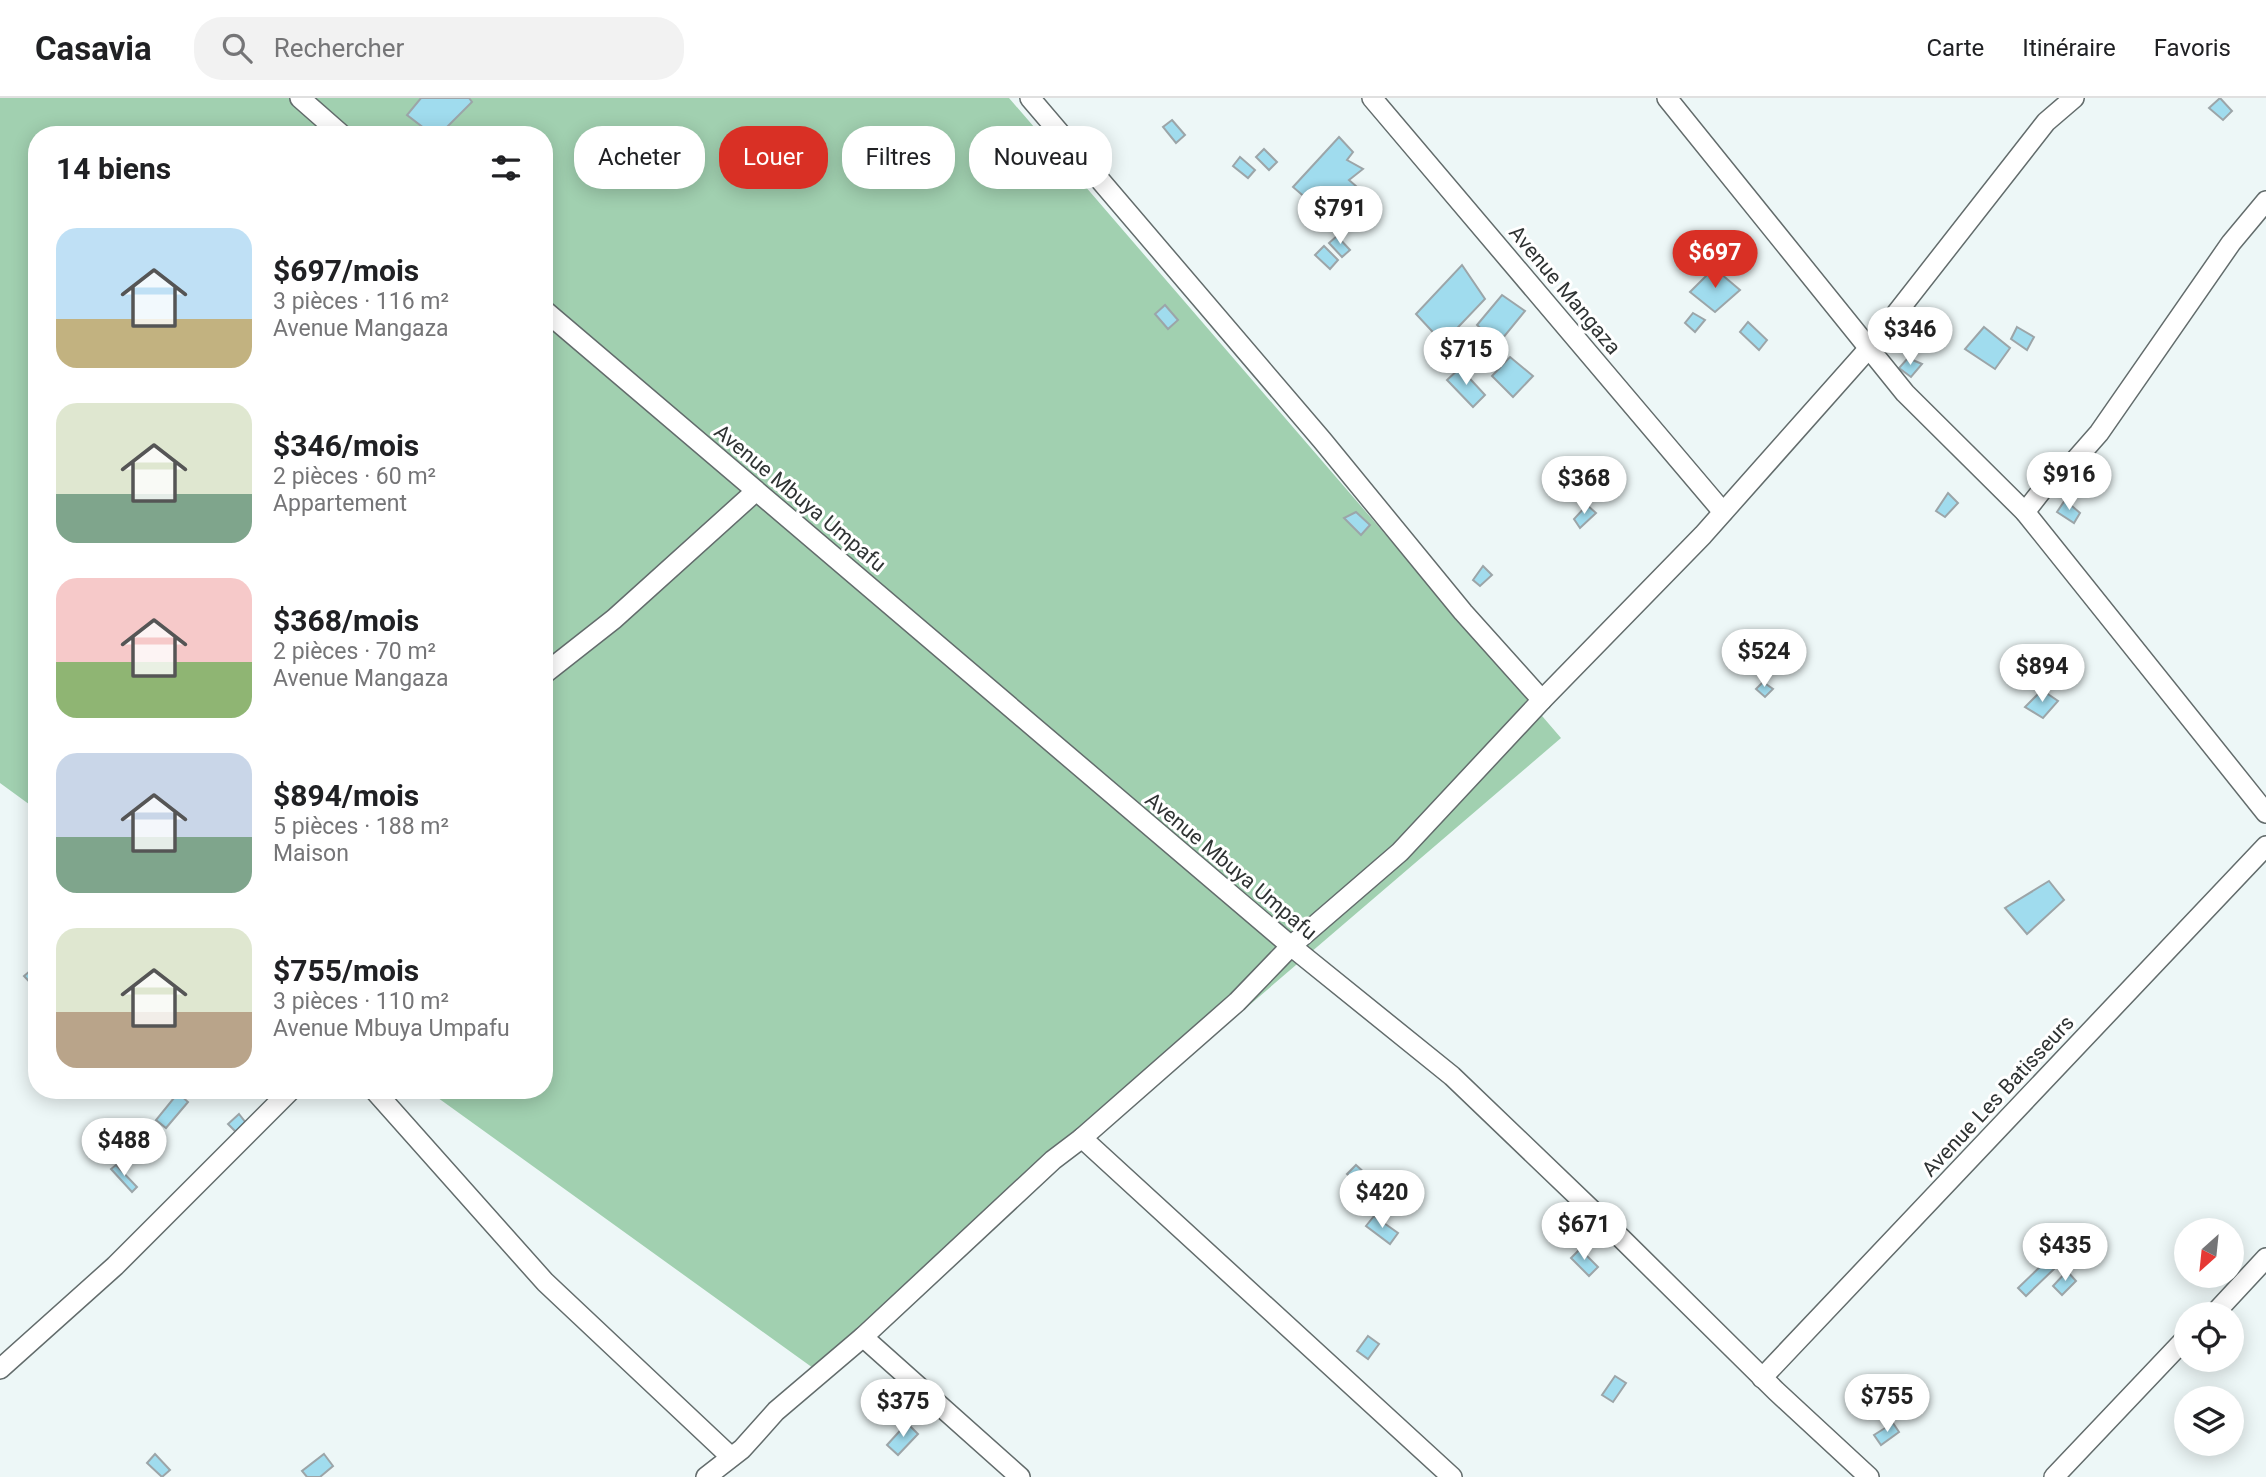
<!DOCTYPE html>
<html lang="fr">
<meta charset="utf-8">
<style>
:root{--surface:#fff;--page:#f2f2f2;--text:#202124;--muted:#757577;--line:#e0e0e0;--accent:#d93025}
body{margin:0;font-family:Roboto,sans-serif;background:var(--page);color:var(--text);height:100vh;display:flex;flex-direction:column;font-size:26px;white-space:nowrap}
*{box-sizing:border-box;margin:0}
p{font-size:23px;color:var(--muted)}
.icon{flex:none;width:38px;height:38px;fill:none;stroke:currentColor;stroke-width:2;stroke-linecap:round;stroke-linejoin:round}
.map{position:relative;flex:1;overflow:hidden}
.details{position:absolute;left:28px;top:28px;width:525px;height:973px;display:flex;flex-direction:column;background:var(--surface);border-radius:28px;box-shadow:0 4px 18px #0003}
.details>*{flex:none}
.banner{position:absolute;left:574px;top:28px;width:665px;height:63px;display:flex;gap:14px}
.needle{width:46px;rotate:207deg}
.controls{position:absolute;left:2174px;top:1120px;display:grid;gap:14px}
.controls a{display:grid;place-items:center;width:70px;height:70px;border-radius:50%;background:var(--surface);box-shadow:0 4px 18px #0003;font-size:35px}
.price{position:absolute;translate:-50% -60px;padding:0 16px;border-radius:24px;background:#fff;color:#222;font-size:23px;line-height:46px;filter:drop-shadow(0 2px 4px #0008)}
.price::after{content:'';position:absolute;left:50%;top:42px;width:21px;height:16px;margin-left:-10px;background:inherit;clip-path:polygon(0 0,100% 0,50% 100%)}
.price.current{background:var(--accent);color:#fff}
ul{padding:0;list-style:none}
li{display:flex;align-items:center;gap:21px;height:175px;padding:0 28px}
li span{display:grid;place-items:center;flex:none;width:196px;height:140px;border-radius:21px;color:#555}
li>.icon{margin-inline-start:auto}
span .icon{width:84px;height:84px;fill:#fffc;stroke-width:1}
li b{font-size:30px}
h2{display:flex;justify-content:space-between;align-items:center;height:84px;padding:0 28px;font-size:30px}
.chip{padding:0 24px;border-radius:28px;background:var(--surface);box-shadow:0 4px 18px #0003;font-size:24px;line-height:63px}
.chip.current{background:var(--accent);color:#fff}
header{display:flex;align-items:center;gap:42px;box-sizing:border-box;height:98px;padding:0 35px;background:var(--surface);border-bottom:2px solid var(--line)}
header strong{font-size:33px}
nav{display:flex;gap:38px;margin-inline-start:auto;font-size:24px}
.search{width:490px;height:63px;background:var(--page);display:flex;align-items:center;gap:18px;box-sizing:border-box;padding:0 24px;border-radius:28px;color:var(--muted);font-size:26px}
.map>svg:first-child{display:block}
</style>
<header>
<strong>Casavia</strong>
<div class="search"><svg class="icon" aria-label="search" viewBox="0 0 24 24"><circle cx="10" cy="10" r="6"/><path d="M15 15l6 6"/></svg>Rechercher</div>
<nav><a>Carte</a><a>Itinéraire</a><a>Favoris</a></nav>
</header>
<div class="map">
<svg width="2266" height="1379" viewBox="0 0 2266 1379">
<rect width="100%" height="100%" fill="#edf7f7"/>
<!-- green -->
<path fill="#a1d0b0" d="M0 0H1009L1561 640 820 1275 427 992H544V37H37V712L0 685Z"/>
<!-- building -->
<g fill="#a0dcee" stroke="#9ca5a8" stroke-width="2">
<path d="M421 0H469L472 4 439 37H433L407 17Z"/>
<path d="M2220 0 2232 13 2223 22 2209 10Z"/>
<path d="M1172 22 1185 37 1176 45 1163 29Z"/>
<path d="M1339 39 1353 54 1347 62 1363 71 1349 82 1356 88 1338 109 1330 104 1322 114 1293 89Z"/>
<path d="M1264 51 1277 64 1269 72 1256 59Z"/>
<path d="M1240 59 1255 72 1248 80 1233 68Z"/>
<path d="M1337 138 1350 152 1342 159 1329 145Z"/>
<path d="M1324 148 1338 162 1330 171 1315 157Z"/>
<path d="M1462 167 1485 201 1443 245 1416 216Z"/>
<path d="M1714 170 1740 192 1715 214 1690 194Z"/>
<path d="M1502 197 1525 213 1498 246 1477 227Z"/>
<path d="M1165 207 1178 222 1168 231 1155 216Z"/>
<path d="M1693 215 1705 222 1695 234 1685 225Z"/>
<path d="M1748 224 1767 242 1759 252 1740 234Z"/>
<path d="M1984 229 2010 250 1995 271 1965 251Z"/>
<path d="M2017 229 2034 239 2027 252 2011 241Z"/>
<path d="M1510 259 1533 278 1513 299 1492 278Z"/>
<path d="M1908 260 1922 266 1911 279 1899 270Z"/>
<path d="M1460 270 1485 297 1473 309 1447 282Z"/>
<path d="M1948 395 1958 405 1945 419 1936 413Z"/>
<path d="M2065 402 2080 415 2074 425 2057 414Z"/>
<path d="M1587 407 1596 415 1580 430 1574 421Z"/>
<path d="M1356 414 1370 427 1361 437 1344 420Z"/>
<path d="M1483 468 1492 477 1480 488 1473 482Z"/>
<path d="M1763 584 1773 591 1765 599 1756 591Z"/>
<path d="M2042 592 2058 603 2043 620 2025 609Z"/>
<path d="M2049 783 2064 802 2027 836 2005 810Z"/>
<path d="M37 867V892L24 878Z"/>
<path d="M178 995 188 1004 166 1030 156 1022Z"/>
<path d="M239 1016 246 1025 236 1034 228 1026Z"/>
<path d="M116 1067 137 1089 132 1094 111 1071Z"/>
<path d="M1356 1067 1377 1086 1369 1095 1347 1076Z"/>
<path d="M1374 1118 1398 1135 1390 1146 1366 1128Z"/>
<path d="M1580 1151 1598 1169 1589 1178 1571 1160Z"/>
<path d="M2046 1163 2054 1171 2026 1198 2018 1190Z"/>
<path d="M2067 1173 2076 1183 2062 1197 2053 1188Z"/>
<path d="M1368 1238 1379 1246 1368 1261 1357 1253Z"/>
<path d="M1615 1278 1626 1285 1613 1304 1602 1297Z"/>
<path d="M907 1325 918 1336 898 1357 887 1347Z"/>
<path d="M1893 1325 1899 1334 1881 1347 1874 1337Z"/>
<path d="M155 1356 170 1372 162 1379 147 1365Z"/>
<path d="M324 1356 333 1368 320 1379H307L302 1373Z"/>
</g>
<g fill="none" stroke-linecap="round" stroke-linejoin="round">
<!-- minor casing -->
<g stroke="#636c6c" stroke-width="22">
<g id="minor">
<path d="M300 0 342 37"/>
<path d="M1030 0 1322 342 1463 514 1542 602"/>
<path d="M1372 0 1723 414"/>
<path d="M1667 0 1905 295 2025 414 2266 715"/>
<path d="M544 212 1291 848 1452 978 1620 1139 1776 1293 1869 1379"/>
<path d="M2025 414 2043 391 2056 384 2099 335 2231 145 2266 103"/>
<path d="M544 576 614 521 756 393"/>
<path d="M374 992 545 1184 731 1359"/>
<path d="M1082 1040 1452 1379"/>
<path d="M2214 1216 2266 1160"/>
<path d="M863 1239 1020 1379"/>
<path d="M0 1271 115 1168 291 992"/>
<path d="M1762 1280 2266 748"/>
<path d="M706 1379 742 1351 776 1313 863 1239 1053 1062 1082 1040 1237 904 1291 848 1400 754 1542 602 1703 437 1870 249 2046 24 2074 0"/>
<path d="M2054 1379 2186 1240"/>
</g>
</g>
<!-- minor -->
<use href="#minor" stroke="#fff" stroke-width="19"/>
</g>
<g text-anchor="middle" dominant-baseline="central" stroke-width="6" stroke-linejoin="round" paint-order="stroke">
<!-- street labels -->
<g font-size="21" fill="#2f3333" stroke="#fff">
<text transform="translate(1565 192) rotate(50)">Avenue Mangaza</text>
<text transform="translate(800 400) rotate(40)">Avenue Mbuya Umpafu</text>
<text transform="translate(1231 768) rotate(40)">Avenue Mbuya Umpafu</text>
<text transform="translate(1998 998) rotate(-47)">Avenue Les Batisseurs</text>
</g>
</g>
</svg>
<div class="controls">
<a><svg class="needle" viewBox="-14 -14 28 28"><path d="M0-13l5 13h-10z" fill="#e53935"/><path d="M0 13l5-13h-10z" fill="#757577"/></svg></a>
<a><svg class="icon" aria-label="locate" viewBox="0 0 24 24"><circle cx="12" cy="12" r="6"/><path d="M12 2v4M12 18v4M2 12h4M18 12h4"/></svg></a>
<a><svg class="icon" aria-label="layers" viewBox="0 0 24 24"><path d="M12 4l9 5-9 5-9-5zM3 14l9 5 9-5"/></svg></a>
</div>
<b class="price" style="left:1340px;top:148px">$791</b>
<b class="price current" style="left:1715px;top:192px">$697</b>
<b class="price" style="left:1910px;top:269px">$346</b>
<b class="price" style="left:1466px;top:289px">$715</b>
<b class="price" style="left:2069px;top:414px">$916</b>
<b class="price" style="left:1584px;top:418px">$368</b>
<b class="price" style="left:1764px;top:591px">$524</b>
<b class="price" style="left:2042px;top:606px">$894</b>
<b class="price" style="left:124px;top:1080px">$488</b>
<b class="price" style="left:1382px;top:1132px">$420</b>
<b class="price" style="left:1584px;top:1164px">$671</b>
<b class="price" style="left:2065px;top:1185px">$435</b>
<b class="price" style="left:1887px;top:1336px">$755</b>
<b class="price" style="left:903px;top:1341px">$375</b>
<div class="banner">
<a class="chip">Acheter</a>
<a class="chip current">Louer</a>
<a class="chip">Filtres</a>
<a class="chip">Nouveau</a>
</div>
<section class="details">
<h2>14 biens<svg class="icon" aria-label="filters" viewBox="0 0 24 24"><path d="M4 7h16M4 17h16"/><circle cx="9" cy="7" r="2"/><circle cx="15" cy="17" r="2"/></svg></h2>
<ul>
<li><span style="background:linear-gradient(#bfe0f5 65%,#c2b280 0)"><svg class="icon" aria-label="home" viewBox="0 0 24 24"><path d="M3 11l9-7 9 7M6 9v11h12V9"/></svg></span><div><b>$697/mois</b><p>3 pièces · 116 m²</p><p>Avenue Mangaza</p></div></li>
<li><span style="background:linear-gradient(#dfe7d0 65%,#7fa58c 0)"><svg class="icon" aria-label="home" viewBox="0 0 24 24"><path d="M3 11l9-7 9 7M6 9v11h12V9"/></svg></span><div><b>$346/mois</b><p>2 pièces · 60 m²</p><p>Appartement</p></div></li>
<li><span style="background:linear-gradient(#f6c9c9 60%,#8fb573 0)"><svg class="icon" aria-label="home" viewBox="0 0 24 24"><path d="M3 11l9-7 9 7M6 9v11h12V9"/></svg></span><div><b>$368/mois</b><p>2 pièces · 70 m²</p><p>Avenue Mangaza</p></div></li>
<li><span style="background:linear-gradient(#c9d6e8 60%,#7fa58c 0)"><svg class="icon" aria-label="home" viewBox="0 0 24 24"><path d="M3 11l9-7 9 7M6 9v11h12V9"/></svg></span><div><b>$894/mois</b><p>5 pièces · 188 m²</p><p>Maison</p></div></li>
<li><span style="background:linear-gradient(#dfe7d0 60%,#b9a48a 0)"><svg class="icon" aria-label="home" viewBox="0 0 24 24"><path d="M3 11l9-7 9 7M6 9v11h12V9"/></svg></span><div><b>$755/mois</b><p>3 pièces · 110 m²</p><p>Avenue Mbuya Umpafu</p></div></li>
</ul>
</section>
</div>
